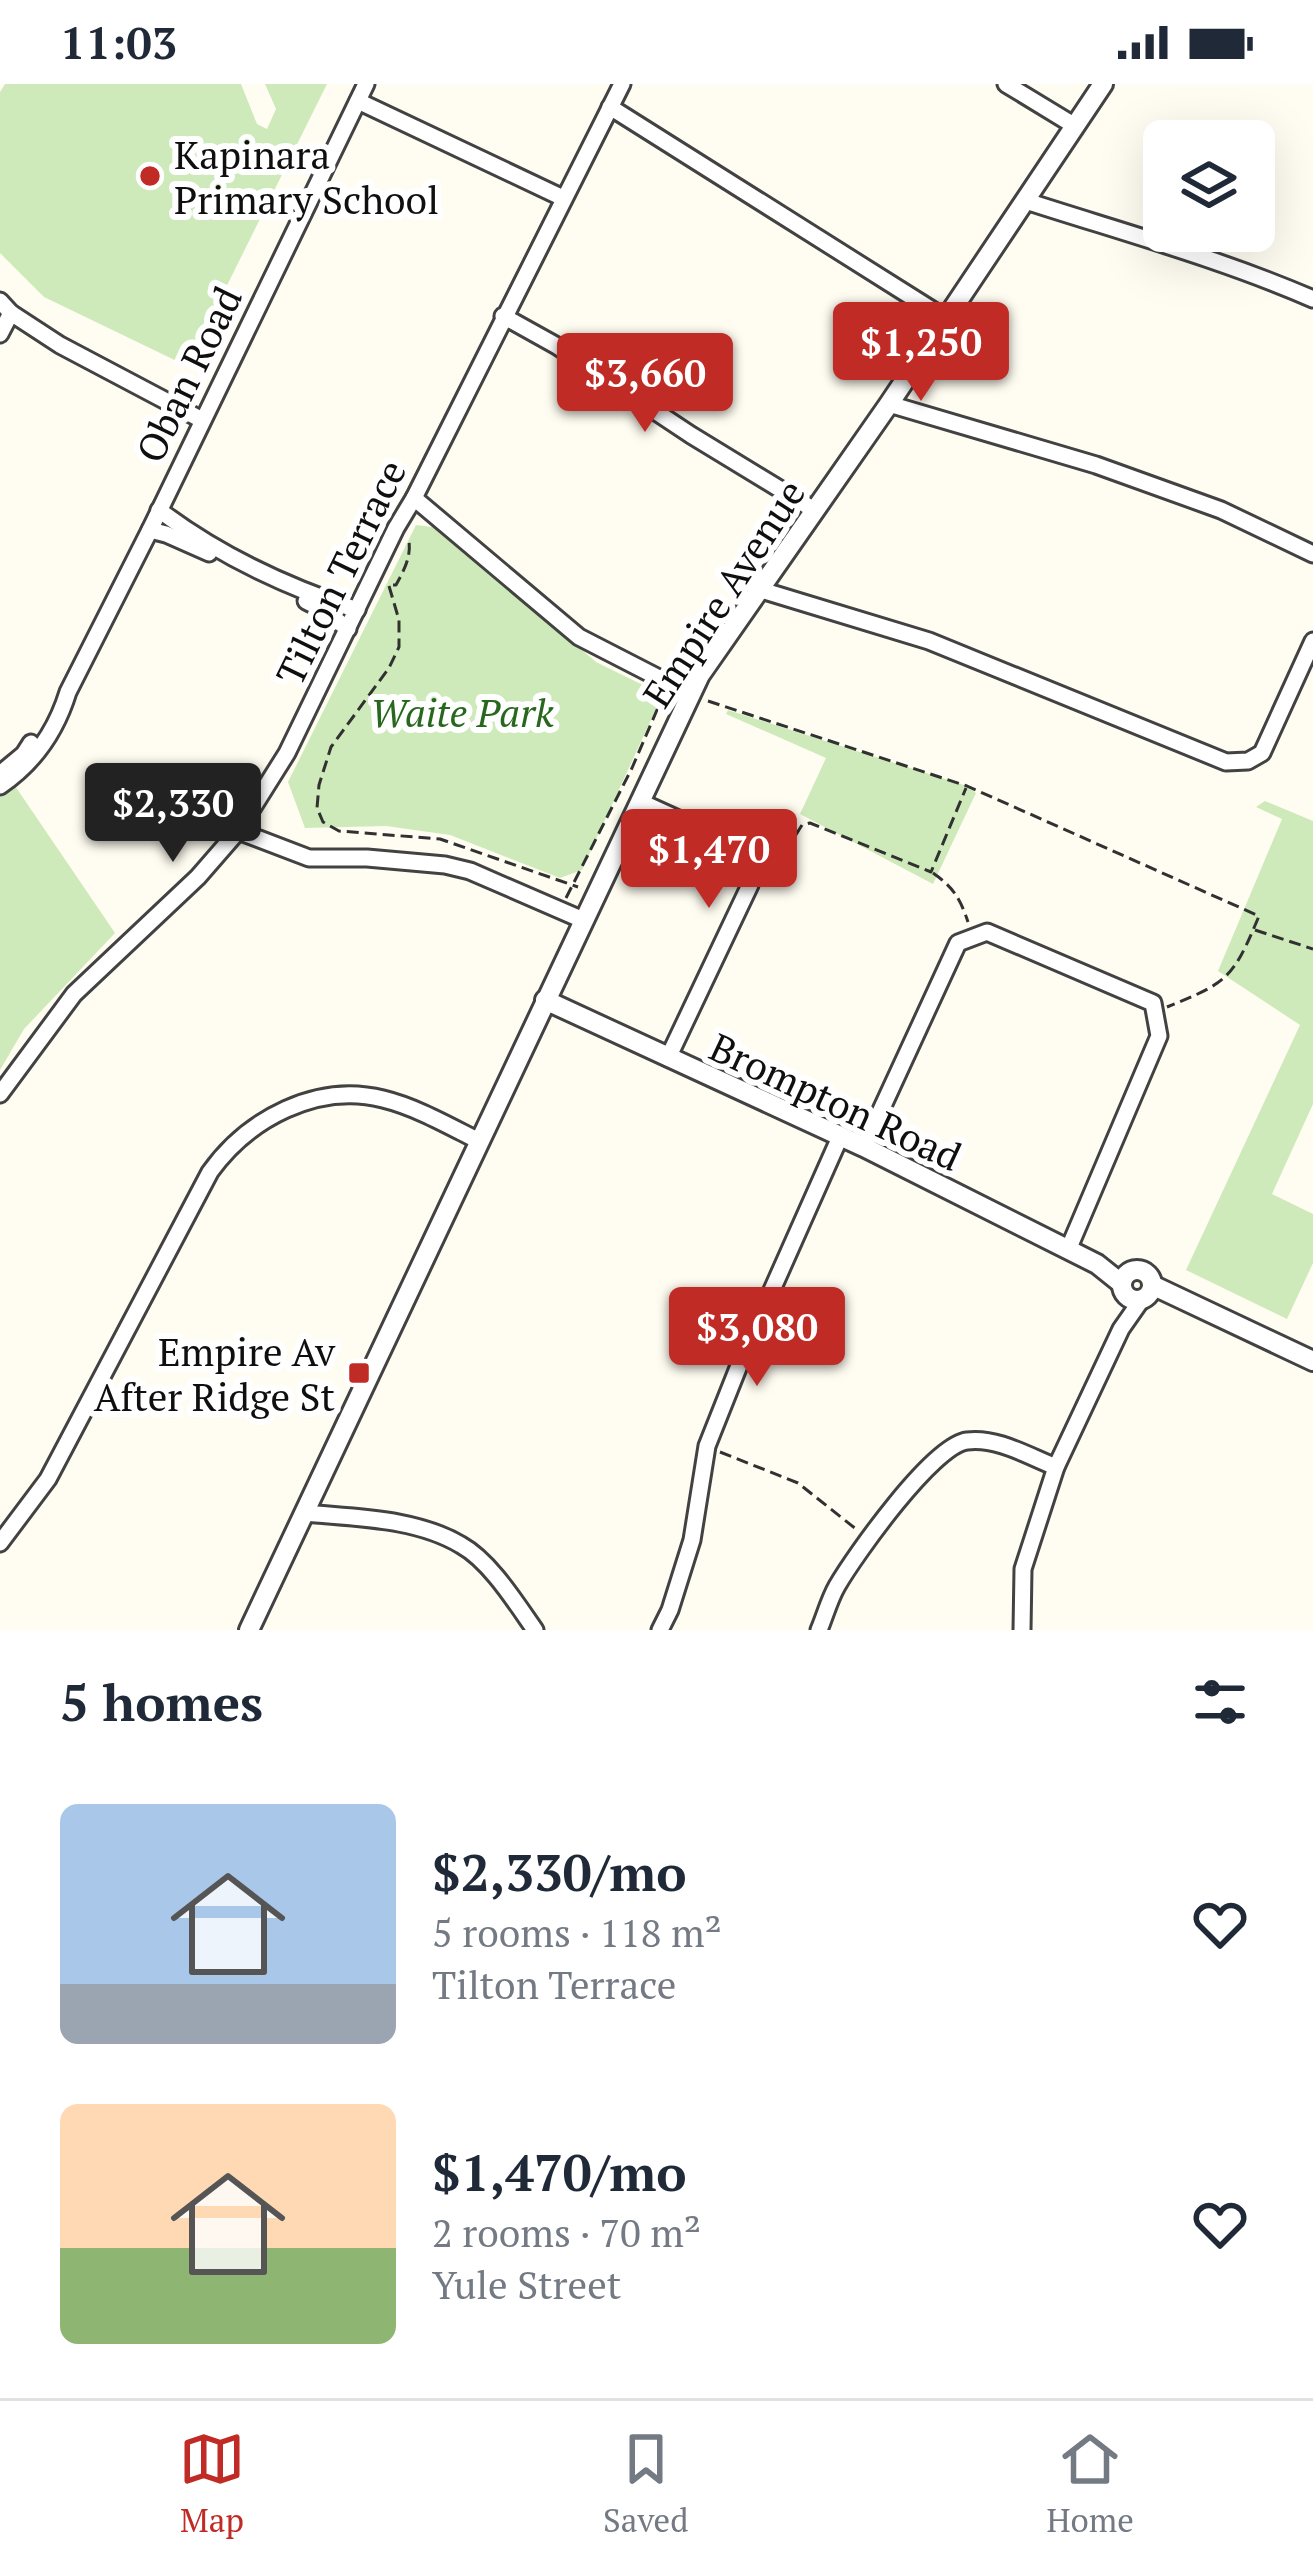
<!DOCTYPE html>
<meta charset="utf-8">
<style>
:root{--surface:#fff;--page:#f2f2f3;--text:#1f2937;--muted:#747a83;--line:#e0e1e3;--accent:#c12b26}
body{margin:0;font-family:"PT Serif",serif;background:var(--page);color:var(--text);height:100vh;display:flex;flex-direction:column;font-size:45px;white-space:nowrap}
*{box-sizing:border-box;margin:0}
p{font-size:39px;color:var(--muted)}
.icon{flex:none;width:66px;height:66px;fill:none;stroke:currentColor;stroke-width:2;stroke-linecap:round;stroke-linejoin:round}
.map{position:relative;height:1546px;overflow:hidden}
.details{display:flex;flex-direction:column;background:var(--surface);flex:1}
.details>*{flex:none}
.buttons{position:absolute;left:1143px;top:36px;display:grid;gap:24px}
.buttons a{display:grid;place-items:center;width:132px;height:132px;border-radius:18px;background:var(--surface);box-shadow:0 12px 48px #0002;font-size:60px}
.price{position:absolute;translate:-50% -102px;padding:0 27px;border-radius:12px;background:var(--accent);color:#fff;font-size:39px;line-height:78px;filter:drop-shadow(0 3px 6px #0008)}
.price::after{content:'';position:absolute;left:50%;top:72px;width:36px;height:27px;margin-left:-18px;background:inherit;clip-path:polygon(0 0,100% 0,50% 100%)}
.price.on{background:#222;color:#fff}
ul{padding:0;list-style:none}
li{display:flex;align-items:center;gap:36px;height:300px;padding:0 60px}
li span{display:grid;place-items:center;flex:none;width:336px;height:240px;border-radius:18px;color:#555}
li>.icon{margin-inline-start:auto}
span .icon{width:144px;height:144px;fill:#fffc;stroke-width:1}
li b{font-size:51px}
h2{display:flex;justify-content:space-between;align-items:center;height:144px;padding:0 60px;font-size:51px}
.status{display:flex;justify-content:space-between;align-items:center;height:84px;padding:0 60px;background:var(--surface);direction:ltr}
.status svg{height:33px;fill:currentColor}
.menu{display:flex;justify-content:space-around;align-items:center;height:168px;border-top:3px solid var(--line);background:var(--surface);font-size:33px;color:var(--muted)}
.menu a{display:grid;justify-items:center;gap:6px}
.menu .on{color:var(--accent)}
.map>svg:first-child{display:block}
</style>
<div class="status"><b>11:03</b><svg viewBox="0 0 49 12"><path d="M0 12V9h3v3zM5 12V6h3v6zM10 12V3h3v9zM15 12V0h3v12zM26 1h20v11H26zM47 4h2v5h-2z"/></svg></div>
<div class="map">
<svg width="1313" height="1546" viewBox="0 0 1313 1546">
<rect width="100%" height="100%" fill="#fffdf1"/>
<!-- green -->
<g fill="#cfeaba">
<path d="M5 0H241L257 40 267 45 276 25 265 0H327L187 282 44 213 0 169V8Z"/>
<path d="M416 441 440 444 596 578 653 606 656 625 582 786 560 794 450 751 386 742 305 744 288 698Z"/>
<path d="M728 626 967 702 976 709 933 800 800 730 826 674 726 630Z"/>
<path d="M13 699 115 849 24 945 0 986V707Z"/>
<path d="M1265 717 1313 737V1020L1272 1110 1313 1130V1179L1287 1235 1186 1186 1300 941 1218 887 1282 735 1256 723Z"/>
</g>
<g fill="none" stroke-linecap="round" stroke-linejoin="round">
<!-- minor casing -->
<g stroke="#424242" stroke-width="21">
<g id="minor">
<path d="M1006 0 1075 42"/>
<path d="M358 17 563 114"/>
<path d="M610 23 945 234"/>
<path d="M1026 117C1122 148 1221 175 1313 215"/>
<path d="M0 217 11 229 60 261 202 336"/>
<path d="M503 232 557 262 691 351 814 426"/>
<path d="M0 250 11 229"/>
<path d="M889 320 1096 381 1221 426 1313 470"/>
<path d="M414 414 579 553 690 610"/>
<path d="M159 426C218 471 287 503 357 526"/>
<path d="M150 446 166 450 209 469"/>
<path d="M758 505 929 557 1226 678 1248 677 1262 669 1313 557"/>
<path d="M306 517 322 525 348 545"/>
<path d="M0 690 24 670 31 659"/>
<path d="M0 702C34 679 56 647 68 608L150 446 366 0"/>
<path d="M641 718 742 764 752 779 750 801 668 974"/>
<path d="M238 747 309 774H367L445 781 470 787 583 836"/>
<path d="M0 1010 74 910 198 793 238 747 287 669 396 444 414 414 622 0"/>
<path d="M864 1063 958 859 987 848 1153 919 1159 952 1068 1166"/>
<path d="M305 1429C356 1434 416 1434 461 1461 490 1477 516 1519 535 1546"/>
<path d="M0 1459 48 1395 210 1088C248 1035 317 998 383 1015 416 1023 449 1042 479 1057"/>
<path d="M660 1546 670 1526 692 1456 707 1362 744 1269 840 1053"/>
<path d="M819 1546C825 1532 829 1516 837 1502 855 1471 933 1361 967 1357 997 1353 1028 1372 1056 1383"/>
<path d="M1022 1546 1023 1485 1056 1383 1121 1245 1142 1215"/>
</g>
</g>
<!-- tertiary casing -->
<g stroke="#424242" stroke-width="24">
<g id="tertiary">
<path d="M545 916 864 1063 1097 1180 1122 1200"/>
<circle cx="1137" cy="1201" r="15"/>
<path d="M1152 1201 1313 1277"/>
<path d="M249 1546 700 591 889 320 1103 0"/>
</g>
</g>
<!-- path -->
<g stroke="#313131" stroke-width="3" stroke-dasharray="12 6" stroke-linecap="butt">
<path d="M393 501H396C404 486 411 474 409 457"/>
<path d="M389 502 399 536V563L389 584 331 663 319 701 317 724 323 738 339 747 440 755 578 803"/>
<path d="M708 617 967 702 1259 832C1233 894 1229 898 1167 923"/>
<path d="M770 775 787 765 802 741 810 739 931 788 966 704"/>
<path d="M933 789C953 803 960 814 968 838"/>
<path d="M566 814 632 684 663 612"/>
<path d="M1255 846 1313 865"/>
<path d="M720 1368 798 1399 856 1445"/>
</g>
<!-- minor -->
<use href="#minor" stroke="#fff" stroke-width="15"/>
<!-- tertiary -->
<use href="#tertiary" stroke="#fff" stroke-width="18"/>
</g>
<!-- markers -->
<g fill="#c12b26" stroke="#fff" stroke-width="4.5">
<circle cx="150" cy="92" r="12"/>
<rect x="347" y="1277" width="24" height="24" rx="6"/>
</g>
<g text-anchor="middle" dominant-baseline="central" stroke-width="12" stroke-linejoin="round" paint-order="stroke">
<!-- poi labels -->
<g font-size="39" fill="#0f0f0f" stroke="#fff" text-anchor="start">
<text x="174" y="70">Kapinara<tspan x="174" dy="45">Primary School</tspan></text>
<text x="335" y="1267" text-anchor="end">Empire Av<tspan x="335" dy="45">After Ridge St</tspan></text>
</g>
<!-- street labels -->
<g font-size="39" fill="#0f0f0f" stroke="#fff">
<text transform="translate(188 290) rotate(-64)">Oban Road</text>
<text transform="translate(340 488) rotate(-64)">Tilton Terrace</text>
<text transform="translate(723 509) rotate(-57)">Empire Avenue</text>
<text transform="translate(836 1017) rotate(25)">Brompton Road</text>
</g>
<!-- park labels -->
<g font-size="39" font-style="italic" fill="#28681e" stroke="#fff">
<text x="462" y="628">Waite Park</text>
</g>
</g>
</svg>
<div class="buttons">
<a><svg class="icon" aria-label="layers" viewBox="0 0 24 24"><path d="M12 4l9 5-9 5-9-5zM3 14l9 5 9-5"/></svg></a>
</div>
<b class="price" style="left:921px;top:320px">$1,250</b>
<b class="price" style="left:645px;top:351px">$3,660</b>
<b class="price on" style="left:173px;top:781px">$2,330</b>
<b class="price" style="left:709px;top:827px">$1,470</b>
<b class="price" style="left:757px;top:1305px">$3,080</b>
</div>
<section class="details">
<h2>5 homes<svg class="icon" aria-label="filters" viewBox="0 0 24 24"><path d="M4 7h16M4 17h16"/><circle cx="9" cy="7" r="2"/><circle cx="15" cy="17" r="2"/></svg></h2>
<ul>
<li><span style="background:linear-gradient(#a9c7e8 75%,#9aa5b1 0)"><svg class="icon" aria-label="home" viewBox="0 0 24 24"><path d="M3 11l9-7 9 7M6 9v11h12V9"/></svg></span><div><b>$2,330/mo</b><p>5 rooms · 118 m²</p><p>Tilton Terrace</p></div><svg class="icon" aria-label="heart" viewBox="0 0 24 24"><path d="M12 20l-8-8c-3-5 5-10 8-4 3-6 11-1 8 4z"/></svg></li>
<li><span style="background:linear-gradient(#ffd9b3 60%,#8fb573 0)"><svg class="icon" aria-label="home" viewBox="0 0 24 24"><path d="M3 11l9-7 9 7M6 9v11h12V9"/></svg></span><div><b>$1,470/mo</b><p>2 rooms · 70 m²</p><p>Yule Street</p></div><svg class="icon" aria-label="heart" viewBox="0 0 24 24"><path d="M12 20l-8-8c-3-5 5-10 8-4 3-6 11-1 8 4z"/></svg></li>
</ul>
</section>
<nav class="menu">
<a class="on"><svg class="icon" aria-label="map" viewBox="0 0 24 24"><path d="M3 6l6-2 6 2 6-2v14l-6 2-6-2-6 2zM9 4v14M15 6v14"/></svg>Map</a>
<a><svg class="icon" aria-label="saved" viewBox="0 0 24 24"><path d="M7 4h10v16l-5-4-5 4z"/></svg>Saved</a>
<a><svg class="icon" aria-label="home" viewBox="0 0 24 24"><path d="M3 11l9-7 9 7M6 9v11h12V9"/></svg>Home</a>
</nav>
